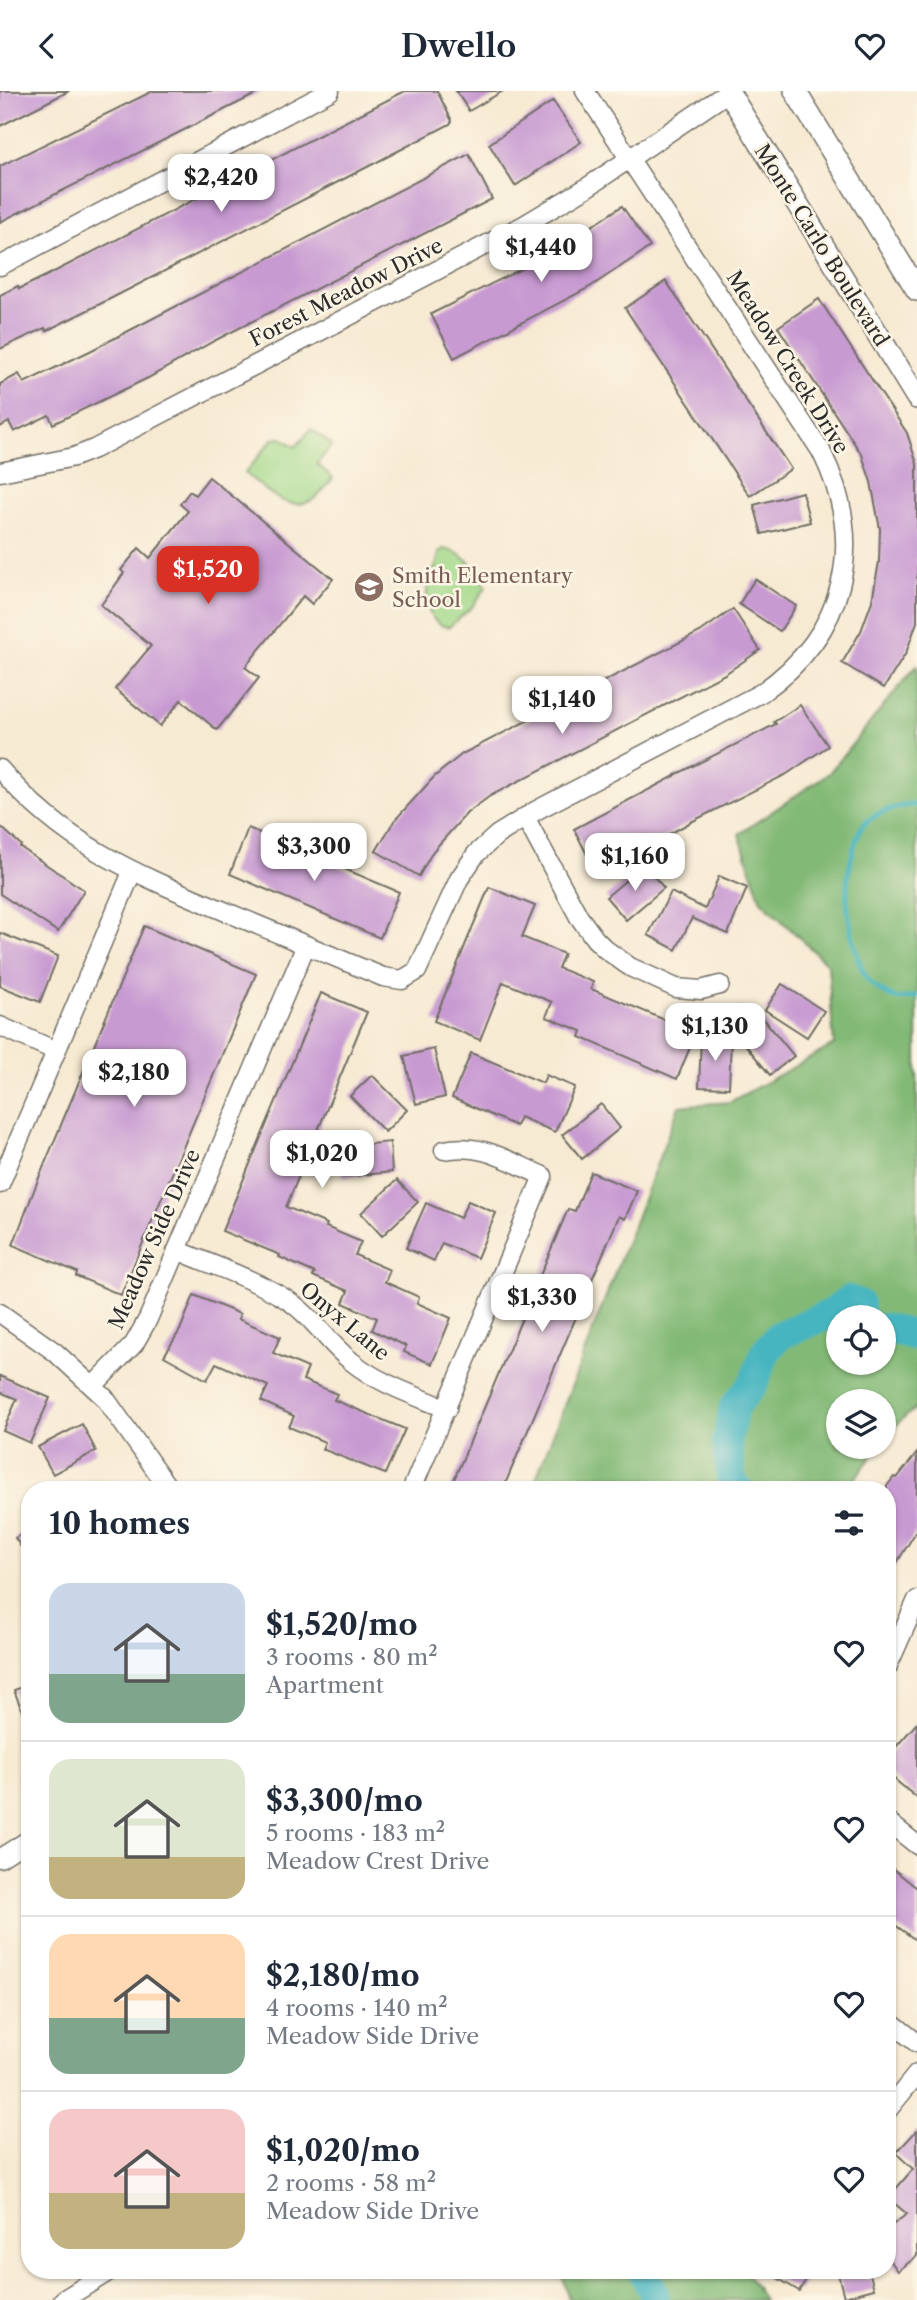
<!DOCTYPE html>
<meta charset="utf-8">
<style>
:root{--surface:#fff;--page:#f6f6f7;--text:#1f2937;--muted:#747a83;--line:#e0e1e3;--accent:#d93025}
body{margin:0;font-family:"Libre Caslon Text",serif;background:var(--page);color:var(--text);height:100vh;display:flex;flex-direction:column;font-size:26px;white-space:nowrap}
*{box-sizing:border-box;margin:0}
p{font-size:23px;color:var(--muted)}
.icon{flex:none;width:38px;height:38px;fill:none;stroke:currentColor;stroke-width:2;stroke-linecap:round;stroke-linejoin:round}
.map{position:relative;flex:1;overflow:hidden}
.drawer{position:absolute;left:21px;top:1390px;width:875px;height:798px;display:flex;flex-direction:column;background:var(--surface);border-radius:28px;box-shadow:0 2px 5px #0004}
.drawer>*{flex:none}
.fabs{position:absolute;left:826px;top:1214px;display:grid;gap:14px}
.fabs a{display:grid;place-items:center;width:70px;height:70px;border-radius:50%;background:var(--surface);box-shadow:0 2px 5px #0004;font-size:35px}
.price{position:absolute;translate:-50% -60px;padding:0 16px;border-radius:14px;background:#fff;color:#222;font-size:23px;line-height:46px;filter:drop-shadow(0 2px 4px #0008)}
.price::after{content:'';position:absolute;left:50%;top:42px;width:21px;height:16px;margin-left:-10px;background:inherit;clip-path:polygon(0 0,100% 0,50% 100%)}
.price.current{background:var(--accent);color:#fff}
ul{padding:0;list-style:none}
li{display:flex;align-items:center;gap:21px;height:175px;padding:0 28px}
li+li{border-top:2px solid var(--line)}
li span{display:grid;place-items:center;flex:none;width:196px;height:140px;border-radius:21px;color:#555}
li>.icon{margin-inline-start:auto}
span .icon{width:84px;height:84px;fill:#fffc;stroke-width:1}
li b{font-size:30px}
h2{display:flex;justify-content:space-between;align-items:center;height:84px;padding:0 28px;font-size:30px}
header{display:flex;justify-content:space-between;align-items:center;height:91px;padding:0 28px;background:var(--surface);font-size:32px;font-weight:600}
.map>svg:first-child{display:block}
</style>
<header><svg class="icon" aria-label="back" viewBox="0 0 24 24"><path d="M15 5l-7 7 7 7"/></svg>Dwello<svg class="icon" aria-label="heart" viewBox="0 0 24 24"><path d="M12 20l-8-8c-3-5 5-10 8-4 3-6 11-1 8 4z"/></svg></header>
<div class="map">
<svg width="917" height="2209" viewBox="0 0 917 2209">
<rect width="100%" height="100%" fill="#fcf5e5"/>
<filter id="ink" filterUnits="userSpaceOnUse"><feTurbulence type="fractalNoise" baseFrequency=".0143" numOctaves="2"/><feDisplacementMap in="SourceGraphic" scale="14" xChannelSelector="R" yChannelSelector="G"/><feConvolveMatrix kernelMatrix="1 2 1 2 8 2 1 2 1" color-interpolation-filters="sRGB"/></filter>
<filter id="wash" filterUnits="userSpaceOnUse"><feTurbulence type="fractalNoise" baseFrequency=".00686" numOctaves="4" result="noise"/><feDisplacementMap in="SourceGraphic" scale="28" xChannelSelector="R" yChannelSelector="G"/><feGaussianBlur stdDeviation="1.57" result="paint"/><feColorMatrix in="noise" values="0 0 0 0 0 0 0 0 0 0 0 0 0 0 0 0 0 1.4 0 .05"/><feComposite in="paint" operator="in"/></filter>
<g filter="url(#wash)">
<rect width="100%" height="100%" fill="#f7ead3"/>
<!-- green -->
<g fill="#a3d98a" stroke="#67825a" stroke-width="2">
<path d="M311 338 332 354 317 373 333 387C327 394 321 403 314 408 288 425 264 397 245 382L273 348 282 347 296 356Z"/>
<path d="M443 458C464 460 477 478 486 496L472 516 449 536C432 535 425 516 427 501 428 487 438 476 439 462Z"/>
</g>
<!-- forest -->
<g fill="#82b976" stroke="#567250" stroke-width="2" fill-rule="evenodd">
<path d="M917 574V1316L899 1331 884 1350V1311H838V1356H879L847 1398H532L679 1015 730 1011 834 954 828 874 761 810 739 743 829 682ZM838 1227H884V1272H838Z"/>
<path d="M561 2179H744L764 2209H569Z"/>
</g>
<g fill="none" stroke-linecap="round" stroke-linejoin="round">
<!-- stream -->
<path stroke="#46b5c0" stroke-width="5" d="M917 714C900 713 868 723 860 739 854 751 847 784 847 797 846 818 855 873 869 890 875 897 887 905 896 907 902 909 911 906 917 905"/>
<!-- river -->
<g stroke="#46b5c0" stroke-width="30">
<path d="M884 1237 917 1245"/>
<path d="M738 1398 731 1388 727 1349 734 1316 753 1293 766 1260 780 1244 832 1222 849 1209 859 1213V1222L862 1227"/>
<path d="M642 2179 653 2199 655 2209"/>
</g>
</g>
<g id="blocks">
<!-- building -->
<g fill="#c79ad2">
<path d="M0 0H69L0 35Z"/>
<path d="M153 0H262L0 131V75Z"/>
<path d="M405 0H437L452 30 450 33 377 71 108 209 46 240 45 237 0 258V204L18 195 19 198 52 182Z"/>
<path d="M456 0H503L469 20Z"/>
<path d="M553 10 581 51 515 95 489 53Z"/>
<path d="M469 63 492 108 214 250 148 287 53 333 49 324 14 341 9 331 0 336V293L19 283 24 292 92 259Z"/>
<path d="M622 115 650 156 590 196 454 267 431 223 525 176 565 153Z"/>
<path d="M666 190 791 378 750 405 625 217Z"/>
<path d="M819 208 907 342 917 373V531L906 562 884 597 842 572 861 540 872 510 879 471 880 438 871 391 862 364 778 236Z"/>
<path d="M209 386 333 488 312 513 303 505 245 576 259 587 217 639 181 609 160 635 115 598 151 555 101 514 124 482 121 479 139 457 150 467 188 420 180 413 190 400 195 404Z"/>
<path d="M802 401 810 431 762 443 754 414Z"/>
<path d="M755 488 796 515 780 540 739 513Z"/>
<path d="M733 518 760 559 725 583 490 705 467 722 433 760 419 785 376 760 394 730 434 686 462 663 700 541Z"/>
<path d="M800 614 828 655 787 683 691 731 597 783 574 738 675 685V684L776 633 774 631Z"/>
<path d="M0 735 21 754 20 756 84 799 58 841 0 803Z"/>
<path d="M248 737 399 801 380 847 230 783Z"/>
<path d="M644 774 664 797 626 829 606 806Z"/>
<path d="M719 785 747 797 728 843 692 827 676 859 648 844 671 801 705 818Z"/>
<path d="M489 796 535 815 522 846 564 863 558 877 593 891 591 898 696 942 677 988 580 946 582 940 546 926 552 911 503 891 480 949 434 930Z"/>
<path d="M144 835 256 883 121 1204 76 1185 77 1181 13 1154 38 1089Z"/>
<path d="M0 842 58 865 40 911 0 895Z"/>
<path d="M782 893 824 920 807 946 765 919Z"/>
<path d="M321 902 367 921 286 1116 327 1133 326 1136 361 1151 355 1164 390 1179 385 1191 419 1206 417 1212 451 1227 432 1273 404 1261 406 1255 372 1239 377 1227 343 1212 348 1200 313 1185 315 1182 279 1166 280 1164 222 1140Z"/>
<path d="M763 927 794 965 770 984 739 946Z"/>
<path d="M701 947 731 948 729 997 699 996Z"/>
<path d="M434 958 445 1006 416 1013 404 965Z"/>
<path d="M471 962 543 992 546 984 575 996 555 1041 520 1026 516 1035 452 1007Z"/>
<path d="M372 984 407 1019 385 1041 350 1005Z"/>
<path d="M601 1013 620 1037 582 1068 562 1044Z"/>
<path d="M390 1051 392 1081 343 1086 341 1056Z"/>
<path d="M591 1081 637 1100 625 1128 619 1125 503 1398H450L568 1118 575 1120Z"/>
<path d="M397 1089 418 1111 382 1145 361 1122Z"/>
<path d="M468 1110 496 1122 477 1167 442 1152 434 1170 406 1157 426 1112 460 1127Z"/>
<path d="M194 1204 240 1223 238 1228 280 1246 273 1262 308 1277 303 1289 337 1303 334 1309 405 1338 385 1383 322 1358 325 1351 289 1336 294 1325 261 1310 268 1295 216 1272 207 1289 164 1265 180 1239Z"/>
<path d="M0 1285 50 1307 30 1352 3 1340 17 1308 0 1301Z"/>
<path d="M82 1333 96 1360 53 1383 38 1356Z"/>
<path d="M917 1362V1439L887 1488V1395L894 1386 897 1387Z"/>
<path d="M30 1437V1469L15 1447Z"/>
<path d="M30 1593V1638H29L14 1599Z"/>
<path d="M917 1632V1707L887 1682V1666Z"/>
<path d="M887 1773 917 1797V1850L887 1828Z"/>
<path d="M917 2039V2165L898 2180 887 2165V2138L907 2123 888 2107 913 2078 896 2062Z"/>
<path d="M764 2179H812L799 2200Z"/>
<path d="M837 2179H869L874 2198 844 2206Z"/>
</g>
</g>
</g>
<g filter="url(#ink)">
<use href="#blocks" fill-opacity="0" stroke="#726e66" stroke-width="2"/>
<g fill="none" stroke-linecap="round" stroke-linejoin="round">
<!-- minor casing -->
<g stroke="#726e66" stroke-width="21">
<g id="minor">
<path d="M0 175 330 0"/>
<path d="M0 381 74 366 94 358 524 134 586 97 730 0"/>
<path d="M0 678C64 754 136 783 224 820 277 842 330 864 383 886L402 889 417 880 459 788 476 763 497 744 537 719 761 602C847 542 867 452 821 360L585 0"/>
<path d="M525 726 579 826 595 848 605 858 630 876 676 897 701 899 720 894"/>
<path d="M0 935 56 960"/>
<path d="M0 1093 132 781"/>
<path d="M177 1159C214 1175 255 1188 289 1210 313 1226 328 1252 351 1270 379 1293 414 1304 447 1318"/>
<path d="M0 1222 55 1261 105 1307 169 1398"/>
<path d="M93 1295 134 1253 148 1228 306 854"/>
<path d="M412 1398 543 1085C510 1071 482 1051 444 1059"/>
<path d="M887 1577 917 1509"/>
<path d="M887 1730 917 1754"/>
<path d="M0 1767 30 1748"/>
<path d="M887 1928 917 1952"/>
<path d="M887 2020 917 1983"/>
<path d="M63 2209 111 2179"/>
</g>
</g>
<!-- major casing -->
<g stroke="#726e66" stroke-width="24">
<g id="major">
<path d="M728 0 917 307"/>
<path d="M795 0 917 199"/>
</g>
</g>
<!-- minor -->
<use href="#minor" stroke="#fff" stroke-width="18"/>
<!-- major -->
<use href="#major" stroke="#fff" stroke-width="21"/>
</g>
</g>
<!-- icons -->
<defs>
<g id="school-disc" transform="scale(1.575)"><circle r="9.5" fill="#8d6e63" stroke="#fcf5e5"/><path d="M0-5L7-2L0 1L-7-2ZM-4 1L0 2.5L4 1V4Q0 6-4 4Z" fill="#fff"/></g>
</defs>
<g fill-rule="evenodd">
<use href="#school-disc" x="369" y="496"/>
</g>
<g text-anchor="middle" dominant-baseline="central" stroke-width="5" stroke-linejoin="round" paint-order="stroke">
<!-- street labels -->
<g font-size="21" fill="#2b2b2b" stroke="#fcf5e5">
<text transform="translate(822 154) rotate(58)">Monte Carlo Boulevard</text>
<text transform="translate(346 201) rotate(-27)">Forest Meadow Drive</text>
<text transform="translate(788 271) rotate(58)">Meadow Creek Drive</text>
<text transform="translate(154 1148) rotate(-66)">Meadow Side Drive</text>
<text transform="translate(345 1230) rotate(40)">Onyx Lane</text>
</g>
<!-- education labels -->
<g font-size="21" fill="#785e54" stroke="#fcf5e5" text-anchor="start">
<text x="392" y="484">Smith Elementary<tspan x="392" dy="24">School</tspan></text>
</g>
</g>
</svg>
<div class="fabs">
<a><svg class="icon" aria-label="locate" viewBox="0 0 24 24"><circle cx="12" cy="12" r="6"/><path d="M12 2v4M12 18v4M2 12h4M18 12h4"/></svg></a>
<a><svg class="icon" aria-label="layers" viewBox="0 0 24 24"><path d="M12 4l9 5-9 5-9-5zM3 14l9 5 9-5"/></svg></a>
</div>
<b class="price" style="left:221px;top:123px">$2,420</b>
<b class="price" style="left:541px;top:193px">$1,440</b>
<b class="price current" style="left:208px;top:515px">$1,520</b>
<b class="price" style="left:562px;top:645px">$1,140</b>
<b class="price" style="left:314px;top:792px">$3,300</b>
<b class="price" style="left:635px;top:802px">$1,160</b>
<b class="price" style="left:715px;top:972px">$1,130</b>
<b class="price" style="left:134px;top:1018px">$2,180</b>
<b class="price" style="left:322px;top:1099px">$1,020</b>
<b class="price" style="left:542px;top:1243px">$1,330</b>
<section class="drawer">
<h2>10 homes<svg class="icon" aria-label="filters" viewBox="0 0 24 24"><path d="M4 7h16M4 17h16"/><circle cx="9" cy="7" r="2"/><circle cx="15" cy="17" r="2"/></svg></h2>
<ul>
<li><span style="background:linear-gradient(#c9d6e8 65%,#7fa58c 0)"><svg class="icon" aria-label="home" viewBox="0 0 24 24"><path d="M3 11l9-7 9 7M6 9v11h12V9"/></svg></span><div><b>$1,520/mo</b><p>3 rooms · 80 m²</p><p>Apartment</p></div><svg class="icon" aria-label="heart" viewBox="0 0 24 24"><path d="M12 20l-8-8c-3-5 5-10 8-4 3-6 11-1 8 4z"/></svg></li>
<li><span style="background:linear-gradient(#dfe7d0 70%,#c2b280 0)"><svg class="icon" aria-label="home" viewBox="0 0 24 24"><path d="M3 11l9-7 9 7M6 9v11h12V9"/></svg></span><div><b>$3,300/mo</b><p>5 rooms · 183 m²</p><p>Meadow Crest Drive</p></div><svg class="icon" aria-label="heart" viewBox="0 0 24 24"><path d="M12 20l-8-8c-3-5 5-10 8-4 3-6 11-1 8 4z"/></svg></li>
<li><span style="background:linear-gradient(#ffd9b3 60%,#7fa58c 0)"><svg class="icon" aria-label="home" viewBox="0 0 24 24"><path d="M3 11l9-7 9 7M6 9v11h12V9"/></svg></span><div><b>$2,180/mo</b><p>4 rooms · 140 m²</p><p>Meadow Side Drive</p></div><svg class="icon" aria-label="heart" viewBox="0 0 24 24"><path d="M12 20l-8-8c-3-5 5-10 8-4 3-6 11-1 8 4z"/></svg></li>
<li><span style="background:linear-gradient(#f6c9c9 60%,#c2b280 0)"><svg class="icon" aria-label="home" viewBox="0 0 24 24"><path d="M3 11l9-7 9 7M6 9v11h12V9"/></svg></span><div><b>$1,020/mo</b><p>2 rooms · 58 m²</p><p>Meadow Side Drive</p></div><svg class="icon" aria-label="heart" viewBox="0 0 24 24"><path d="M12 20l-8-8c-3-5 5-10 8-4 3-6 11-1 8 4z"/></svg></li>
</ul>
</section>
</div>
